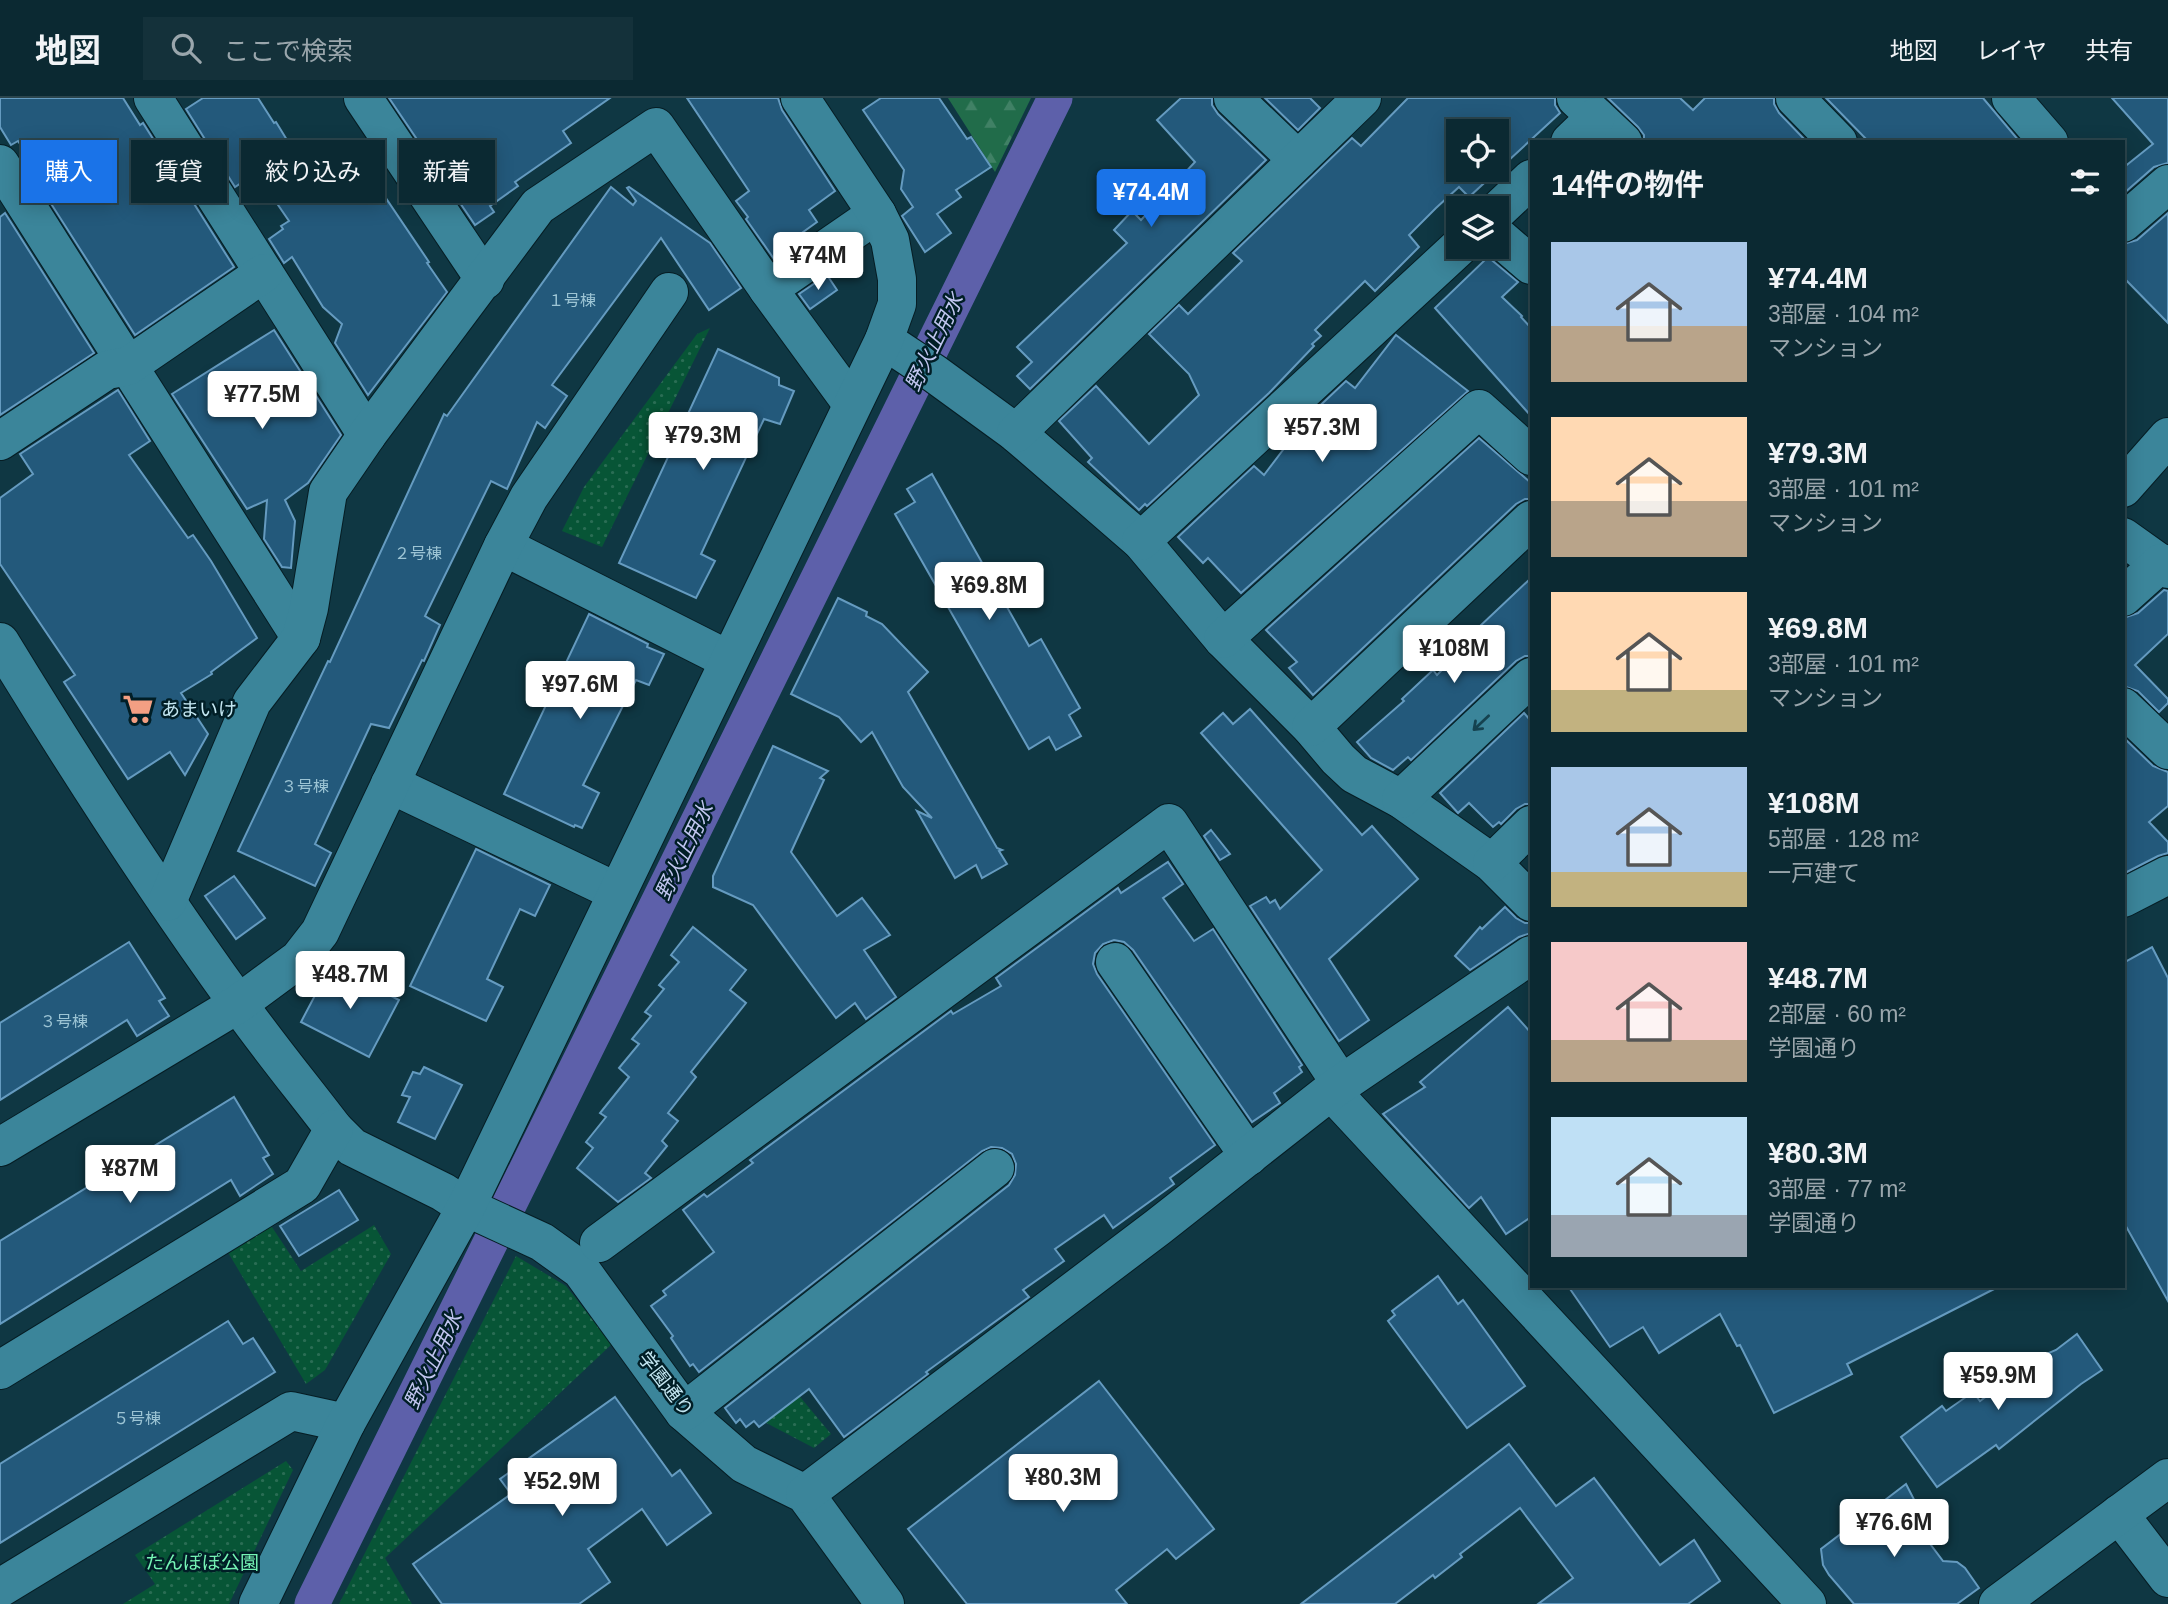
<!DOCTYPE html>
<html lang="ja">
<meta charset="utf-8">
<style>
:root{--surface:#0b2932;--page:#14313a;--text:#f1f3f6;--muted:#9aa6ac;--line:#2b454d;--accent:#1a73e8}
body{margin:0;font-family:Helvetica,"Noto Sans JP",sans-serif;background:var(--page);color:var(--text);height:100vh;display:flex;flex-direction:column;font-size:26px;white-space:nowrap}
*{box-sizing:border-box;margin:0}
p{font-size:23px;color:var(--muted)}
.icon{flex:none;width:38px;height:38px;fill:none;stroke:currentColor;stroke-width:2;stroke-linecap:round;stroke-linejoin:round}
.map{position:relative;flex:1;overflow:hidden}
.sheet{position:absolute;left:1530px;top:42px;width:595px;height:1148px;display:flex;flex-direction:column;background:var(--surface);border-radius:0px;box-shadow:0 4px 18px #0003,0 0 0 2px var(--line)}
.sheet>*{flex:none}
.top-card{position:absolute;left:21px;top:42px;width:665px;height:63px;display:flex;gap:14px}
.controls{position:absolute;left:1446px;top:21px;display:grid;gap:14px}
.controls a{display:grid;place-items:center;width:63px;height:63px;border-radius:0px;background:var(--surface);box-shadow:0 4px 18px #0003,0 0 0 2px var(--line);font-size:35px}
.price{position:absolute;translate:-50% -60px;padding:0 16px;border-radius:7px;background:#fff;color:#222;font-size:23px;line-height:46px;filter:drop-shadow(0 2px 4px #0008)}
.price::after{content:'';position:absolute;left:50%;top:42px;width:21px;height:16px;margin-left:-10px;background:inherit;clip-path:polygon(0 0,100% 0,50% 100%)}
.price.selected{background:var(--accent);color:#fff}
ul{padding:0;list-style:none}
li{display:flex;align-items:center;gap:21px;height:175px;padding:0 21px}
li span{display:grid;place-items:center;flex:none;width:196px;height:140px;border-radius:0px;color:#555}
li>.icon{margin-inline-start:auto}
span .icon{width:84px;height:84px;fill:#fffc;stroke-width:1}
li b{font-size:30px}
h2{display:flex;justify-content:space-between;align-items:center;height:84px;padding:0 21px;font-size:30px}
.pill{padding:0 24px;border-radius:0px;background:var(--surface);box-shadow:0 4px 18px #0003,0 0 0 2px var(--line);font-size:24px;line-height:63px}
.pill.selected{background:var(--accent);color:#fff}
header{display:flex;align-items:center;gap:42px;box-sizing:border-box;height:98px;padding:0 35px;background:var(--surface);border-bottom:2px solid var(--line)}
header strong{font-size:33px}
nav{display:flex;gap:38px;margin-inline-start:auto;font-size:24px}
.search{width:490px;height:63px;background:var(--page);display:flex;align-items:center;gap:18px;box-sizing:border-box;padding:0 24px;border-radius:0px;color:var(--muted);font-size:26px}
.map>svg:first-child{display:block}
</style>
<header>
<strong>地図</strong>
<div class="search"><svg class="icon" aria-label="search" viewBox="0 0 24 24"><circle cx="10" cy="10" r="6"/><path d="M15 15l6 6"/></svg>ここで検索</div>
<nav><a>地図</a><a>レイヤ</a><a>共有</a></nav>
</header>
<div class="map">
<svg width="2168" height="1506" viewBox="0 0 2168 1506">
<defs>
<pattern id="forest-firs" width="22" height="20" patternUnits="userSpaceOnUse" patternTransform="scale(1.75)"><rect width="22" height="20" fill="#216c4a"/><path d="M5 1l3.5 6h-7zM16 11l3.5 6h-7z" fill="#408165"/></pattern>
<pattern id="park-dots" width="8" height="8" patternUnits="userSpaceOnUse" patternTransform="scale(1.75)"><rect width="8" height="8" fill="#075536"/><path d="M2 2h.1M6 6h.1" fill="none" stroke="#2a6d54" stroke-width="1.8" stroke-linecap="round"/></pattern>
</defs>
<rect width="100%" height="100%" fill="#0f3743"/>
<!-- forest -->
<path fill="url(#forest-firs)" d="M948 0H1031L995 74Z"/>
<!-- park -->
<g fill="url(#park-dots)">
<path d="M710 230 602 449 562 433 584 389 697 236Z"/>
<path d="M270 1126 301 1173 374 1127 391 1156 325 1272 306 1286 226 1151Z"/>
<path d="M516 1158 566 1188 612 1246 385 1460 412 1506H339Z"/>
<path d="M796 1294 831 1336 814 1350 757 1320Z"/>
<path d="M286 1363 293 1372 229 1506H123L155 1486 135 1457Z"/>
</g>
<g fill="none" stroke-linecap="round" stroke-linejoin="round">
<!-- canal -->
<path stroke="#5d60aa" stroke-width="35" d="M312 1506 1055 0"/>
</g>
<!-- building -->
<g fill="#23597b" stroke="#659bc0" stroke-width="2" fill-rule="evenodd">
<path d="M0 0H123L140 27 143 25 234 169 135 237 41 90 47 87 18 43 11 47 0 29Z"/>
<path d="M203 0H258L274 25 276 24 306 73 348 44 429 164 427 165 447 194 368 297 335 245 342 226 323 209 292 159 284 165 269 141 283 131 281 128 289 123 256 75 235 89 186 11Z"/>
<path d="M389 0H610L563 33 571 45 515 84 518 88 490 108 494 114 475 127Z"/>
<path d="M687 0H778L782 12 835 93 809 112 817 124 799 137 802 141 774 161 746 121 748 119 736 103 749 93Z"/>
<path d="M881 0H939L967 41 971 39 991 69 956 92 961 99 937 116 951 135 925 154 902 118 913 109 901 91 904 72 863 12Z"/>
<path d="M1181 0H1212V7L1218 16 1266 62 1030 291 1017 278 1032 264 1017 249 1127 145 1114 132 1132 113 1141 122 1195 64 1157 22Z"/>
<path d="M1265 0H1310L1320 10 1298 32Z"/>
<path d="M1408 0H1555V7L1560 15 1469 99 1459 89 1436 110 1409 137 1419 149 1375 193 1365 183 1315 232 1321 238 1312 246 1314 248 1269 295 1147 408 1145 406 1139 412 1088 364 1092 360 1059 323 1096 288 1149 346 1199 297 1189 276 1149 236 1179 207 1188 216 1242 163 1233 155 1352 40 1361 48ZM1458 33H1496V72H1458Z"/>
<path d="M1608 0H1680L1693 12 1705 0H1774V6L1779 15 1807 44H1644V37L1638 29Z"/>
<path d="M1826 0H1983L2020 44H1869Z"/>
<path d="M2112 0H2168V65L2154 69 2123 96V70L2153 46Z"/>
<path d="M611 89 633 107 636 103 627 90 629 89 710 145 741 190 709 212 661 140 552 287 567 298 545 330 537 324 507 391 491 383 425 518 440 527 424 563 422 562 389 630 371 626 315 746 331 755 315 788 238 753 328 563 330 564 444 316 447 318Z"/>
<path d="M5 115 94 255 0 317V119Z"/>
<path d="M2168 115V225L2123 179V146L2137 142Z"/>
<path d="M1488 159 1518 184 1502 199 1522 218 1521 219 1531 230V318L1435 210Z"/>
<path d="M827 177 837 192 810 211 799 196Z"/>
<path d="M274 232 341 337 308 385 285 402 295 423 291 470 282 469 264 441 267 402 247 411 172 296Z"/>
<path d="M1396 237 1468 293 1241 495 1208 460 1203 465 1178 439 1254 368 1264 377 1308 319 1346 283 1355 290Z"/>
<path d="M718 251 779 280V287L794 293 780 326 764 321 701 456 715 463 696 500 619 465Z"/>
<path d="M118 292 150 343 129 357 188 440 193 437 211 463 257 540 211 574 212 576 181 595 208 636 185 677 170 654 128 681 64 584 75 577 0 466V400L33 376 20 356Z"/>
<path d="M1479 340 1531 385V401H1525L1516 406 1313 597 1289 570 1297 564 1266 532Z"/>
<path d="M932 376 1029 548 1041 541 1080 610 1069 617 1081 638 1056 652 1049 639 1029 651 895 416 915 404 907 391Z"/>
<path d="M1531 480V558H1525L1516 563 1411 662 1408 659 1393 672 1371 660 1357 644 1404 603 1402 601 1433 572 1437 577 1482 532 1479 529Z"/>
<path d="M2164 492 2168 493V536L2135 567 2168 601V605L2159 614 2138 593 2123 588V520L2138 515Z"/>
<path d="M838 500 867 514 866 518 882 526 928 574 908 594 997 750 1002 752 999 753 1007 766 982 780 976 767 955 780 917 713 932 720 903 689 872 634 861 644 839 619 791 596Z"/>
<path d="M589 516 648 546 647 549 664 556 649 587 636 582 583 687 599 695 582 730 575 727 574 729 504 696Z"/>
<path d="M1250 611 1362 737 1372 728 1418 781 1329 861 1369 922 1339 943 1250 808 1266 799 1270 805 1275 802 1280 811 1322 772 1201 635 1223 615 1233 626Z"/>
<path d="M1524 615 1531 623V706H1525L1516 711 1501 726 1499 724 1493 729 1469 705 1458 715 1440 695Z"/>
<path d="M2123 639 2153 668 2168 674V708L2149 724 2168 744V755L2158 758 2123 776Z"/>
<path d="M773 648 828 673 820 680 824 682 791 754 837 818 862 800 890 837 864 852 896 899 866 921 855 905 836 920 753 807 713 789V778Z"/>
<path d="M1211 732 1230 756 1220 762 1204 738Z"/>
<path d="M476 751 550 787 535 818 520 811 487 881 503 889 486 923 410 888Z"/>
<path d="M1168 764 1183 786 1163 800 1194 843 1213 831 1302 967 1299 969 1302 974 1274 995 1280 1005 1252 1024 1133 852 1124 844 1114 842 1103 846 1095 855 1093 866 1097 876 1215 1047 1170 1080 1174 1086 1113 1130 1104 1117 1055 1151 1064 1163 1023 1192 1029 1199 926 1274 928 1276 844 1339 809 1291 759 1329 754 1323 746 1329 740 1321 736 1325 725 1310 1009 1087 1015 1077 1016 1066 1012 1056 1002 1050 991 1049 982 1053 699 1274 693 1266 690 1268 671 1240 673 1238 651 1208 666 1197 663 1193 714 1154 683 1112 704 1096 707 1099 753 1065 750 1062 951 913 953 916 1001 888 996 880 1118 790 1121 795Z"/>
<path d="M234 778 265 820 236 841 205 798Z"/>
<path d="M1505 809 1516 820 1525 825H1531V835L1519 839 1470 872 1455 858 1480 829 1482 831Z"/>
<path d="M693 829 746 872 730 892 746 905 691 974 696 979 668 1015 678 1023 662 1043 667 1048 645 1075 651 1080 618 1104 577 1070 593 1050 586 1044 606 1019 600 1015 629 979 619 970 639 946 632 941 651 918 645 914 664 891 659 887 679 864 671 857Z"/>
<path d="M129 844 165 900 159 903 169 918 137 938 127 922 0 1002V925Z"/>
<path d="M2152 849 2168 880V1203L2123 1123V865Z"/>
<path d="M331 867 399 902 369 959 301 924Z"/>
<path d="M1508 909 1531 935V1119L1506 1136 1481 1099 1469 1110 1383 1016 1425 989 1420 984Z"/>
<path d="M424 969 462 987 435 1041 398 1024 410 999 402 997 413 974 420 976Z"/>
<path d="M234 999 269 1057 263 1060 273 1076 240 1098 231 1082 0 1226V1143Z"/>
<path d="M339 1092 358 1122 299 1158 280 1128Z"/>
<path d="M1438 1178 1458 1206 1463 1202 1525 1288 1467 1330 1388 1223 1395 1217 1392 1213Z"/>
<path d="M1568 1188H2000L1847 1266 1852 1276 1774 1315 1740 1247 1737 1248 1720 1216 1659 1255 1643 1229 1610 1249Z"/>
<path d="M228 1223 243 1246 253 1240 275 1274 0 1445V1366Z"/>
<path d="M2077 1236 2102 1272 2081 1286 1999 1351 1996 1347 1937 1389 1901 1339 1942 1308 1946 1313 1973 1294 1980 1303 2037 1260 2056 1252Z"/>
<path d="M1099 1283 1214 1431 1176 1461 1167 1451 1116 1492 1127 1506H967L908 1431Z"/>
<path d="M615 1299 672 1378 680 1372 711 1415 667 1447 642 1411 588 1451 610 1484 579 1506H442L413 1466 511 1396 500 1381Z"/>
<path d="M1509 1346 1556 1408 1594 1380 1660 1467 1694 1442 1720 1483 1688 1506H1538L1573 1480 1520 1410 1460 1456 1462 1459 1435 1480 1433 1477 1395 1506H1301Z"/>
<path d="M1906 1386 1924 1421 1928 1443 1943 1463 1957 1464 1965 1470 1979 1490 1957 1506H1854L1829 1477 1823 1467 1821 1451Z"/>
</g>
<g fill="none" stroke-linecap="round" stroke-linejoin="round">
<!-- minor casing -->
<g stroke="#061d24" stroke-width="40">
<g id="minor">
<path d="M153 0 367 337"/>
<path d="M363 0 485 182"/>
<path d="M1233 0 1298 62"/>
<path d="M1576 0 1623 44"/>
<path d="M1795 0 1838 44"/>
<path d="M2011 0 2049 44"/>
<path d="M1570 44 1596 19"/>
<path d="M0 66 301 540"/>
<path d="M1496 114 1531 81"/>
<path d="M2123 125 2168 86"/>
<path d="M1496 137 1531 167"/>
<path d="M768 191 877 116"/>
<path d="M884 242 935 276 1016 335 1141 443 1223 541 1311 629 1338 661 1354 676 1401 701 1492 765 1531 804"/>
<path d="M1016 335 1362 0"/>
<path d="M0 343 107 272 128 268 264 175"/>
<path d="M2123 390 2168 339"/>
<path d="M2123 439 2168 471"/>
<path d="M1141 443 1459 149"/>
<path d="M503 448 729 562"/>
<path d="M2123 499 2161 465"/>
<path d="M1223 541 1479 311 1531 358"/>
<path d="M0 544C75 667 153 788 237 904 268 948 302 989 334 1031L352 1049 443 1094 466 1109 542 1144 581 1172 684 1314 744 1366 805 1396 885 1506"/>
<path d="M2123 609 2168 652"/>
<path d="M1311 629 1531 422"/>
<path d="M390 686 617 794"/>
<path d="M1401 701 1531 579"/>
<path d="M1492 765 1531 727"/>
<path d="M2123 800 2168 777"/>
<path d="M167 804 252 604 301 540 309 510 328 394 367 337 538 108 656 29 768 191 852 306"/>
<path d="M1115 864 1249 1058"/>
<path d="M1331 993 1807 1506"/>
<path d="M0 1049 238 906 299 861 320 834 503 448 529 399 669 194"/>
<path d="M599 1145 1169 725 1341 986"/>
<path d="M0 1272 302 1087 334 1031"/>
<path d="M684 1314 995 1070"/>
<path d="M805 1396 1158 1129 1331 993 1531 857"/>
<path d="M2119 1416 2168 1480"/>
<path d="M0 1490 291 1313 346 1325"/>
<path d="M258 1506 346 1325 466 1109 884 242 897 206V181L890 142 877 116 800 0"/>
<path d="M1998 1506 2168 1380"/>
</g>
</g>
<!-- minor -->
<use href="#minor" stroke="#3b859a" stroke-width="38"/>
</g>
<!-- one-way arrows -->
<defs><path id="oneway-shaft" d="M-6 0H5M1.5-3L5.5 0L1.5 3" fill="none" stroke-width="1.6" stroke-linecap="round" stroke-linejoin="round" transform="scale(1.75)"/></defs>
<use stroke="#15424f" href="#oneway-shaft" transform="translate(1481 625) rotate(137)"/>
<!-- icons -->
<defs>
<g id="supermarket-bare" transform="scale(2.415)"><path d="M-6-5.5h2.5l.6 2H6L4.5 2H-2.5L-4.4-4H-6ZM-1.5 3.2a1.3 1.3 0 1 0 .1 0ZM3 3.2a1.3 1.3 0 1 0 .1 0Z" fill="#f39f83" stroke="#001e26" stroke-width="2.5" paint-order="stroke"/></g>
</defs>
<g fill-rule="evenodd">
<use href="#supermarket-bare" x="138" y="611"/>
</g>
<g text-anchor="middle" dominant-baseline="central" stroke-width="5" stroke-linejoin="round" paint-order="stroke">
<!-- number labels -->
<g font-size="16" fill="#9cc4d4">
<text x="572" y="202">１号棟</text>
<text x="418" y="455">２号棟</text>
<text x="305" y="688">３号棟</text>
<text x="64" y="923">３号棟</text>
<text x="137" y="1320">５号棟</text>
</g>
<!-- poi labels -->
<g font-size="19" fill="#c4e7f2" stroke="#001e26" text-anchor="start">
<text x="161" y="611">あまいけ</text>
</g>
<!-- street labels -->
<g font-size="19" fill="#c4e7f2" stroke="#001e26">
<text transform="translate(666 1286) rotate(52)">学園通り</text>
</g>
<!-- park labels -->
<g font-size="19" fill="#75f4b5" stroke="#001e26">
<text x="202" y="1464">たんぽぽ公園</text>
</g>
<!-- water labels -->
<g font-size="21" font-style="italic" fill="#c1c6f0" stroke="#001e26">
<text transform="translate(934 244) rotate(-64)">野火止用水</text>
<text transform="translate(684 753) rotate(-64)">野火止用水</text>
<text transform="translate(433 1262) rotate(-64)">野火止用水</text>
</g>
</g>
</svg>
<div class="controls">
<a><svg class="icon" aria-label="locate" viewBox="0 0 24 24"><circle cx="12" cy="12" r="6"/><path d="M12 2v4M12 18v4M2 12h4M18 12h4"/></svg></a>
<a><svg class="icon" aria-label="layers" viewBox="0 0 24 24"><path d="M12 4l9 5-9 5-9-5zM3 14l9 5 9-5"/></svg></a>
</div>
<b class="price selected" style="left:1151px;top:131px">¥74.4M</b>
<b class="price" style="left:818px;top:194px">¥74M</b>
<b class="price" style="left:262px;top:333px">¥77.5M</b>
<b class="price" style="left:1322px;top:366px">¥57.3M</b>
<b class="price" style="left:703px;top:374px">¥79.3M</b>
<b class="price" style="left:989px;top:524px">¥69.8M</b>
<b class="price" style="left:1454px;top:587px">¥108M</b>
<b class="price" style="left:580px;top:623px">¥97.6M</b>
<b class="price" style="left:350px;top:913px">¥48.7M</b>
<b class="price" style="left:130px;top:1107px">¥87M</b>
<b class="price" style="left:1998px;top:1314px">¥59.9M</b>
<b class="price" style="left:1063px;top:1416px">¥80.3M</b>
<b class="price" style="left:562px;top:1420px">¥52.9M</b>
<b class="price" style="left:1894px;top:1461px">¥76.6M</b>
<div class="top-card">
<a class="pill selected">購入</a>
<a class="pill">賃貸</a>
<a class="pill">絞り込み</a>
<a class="pill">新着</a>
</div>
<section class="sheet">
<h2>14件の物件<svg class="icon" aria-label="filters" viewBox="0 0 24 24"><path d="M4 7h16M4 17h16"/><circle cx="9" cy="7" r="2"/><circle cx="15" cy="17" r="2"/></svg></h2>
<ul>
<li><span style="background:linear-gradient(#a9c7e8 60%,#b9a48a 0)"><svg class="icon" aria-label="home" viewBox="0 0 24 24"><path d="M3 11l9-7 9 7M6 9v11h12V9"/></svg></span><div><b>¥74.4M</b><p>3部屋 · 104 m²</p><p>マンション</p></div></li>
<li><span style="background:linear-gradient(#ffd9b3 60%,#b9a48a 0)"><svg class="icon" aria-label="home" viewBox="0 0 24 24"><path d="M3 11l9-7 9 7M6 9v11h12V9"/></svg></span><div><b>¥79.3M</b><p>3部屋 · 101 m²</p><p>マンション</p></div></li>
<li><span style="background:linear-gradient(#ffd9b3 70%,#c2b280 0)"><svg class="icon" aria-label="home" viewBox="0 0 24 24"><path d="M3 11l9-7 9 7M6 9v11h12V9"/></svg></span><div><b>¥69.8M</b><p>3部屋 · 101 m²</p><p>マンション</p></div></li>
<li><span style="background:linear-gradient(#a9c7e8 75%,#c2b280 0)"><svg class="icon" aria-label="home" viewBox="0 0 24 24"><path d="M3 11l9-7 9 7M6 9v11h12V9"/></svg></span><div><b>¥108M</b><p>5部屋 · 128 m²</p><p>一戸建て</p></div></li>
<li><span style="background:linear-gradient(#f6c9c9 70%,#b9a48a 0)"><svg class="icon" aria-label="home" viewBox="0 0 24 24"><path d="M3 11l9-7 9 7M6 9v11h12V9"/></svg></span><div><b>¥48.7M</b><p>2部屋 · 60 m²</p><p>学園通り</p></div></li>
<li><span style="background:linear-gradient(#bfe0f5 70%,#9aa5b1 0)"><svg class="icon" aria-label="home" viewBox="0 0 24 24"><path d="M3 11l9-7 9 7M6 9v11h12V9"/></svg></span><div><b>¥80.3M</b><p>3部屋 · 77 m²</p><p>学園通り</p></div></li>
</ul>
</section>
</div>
